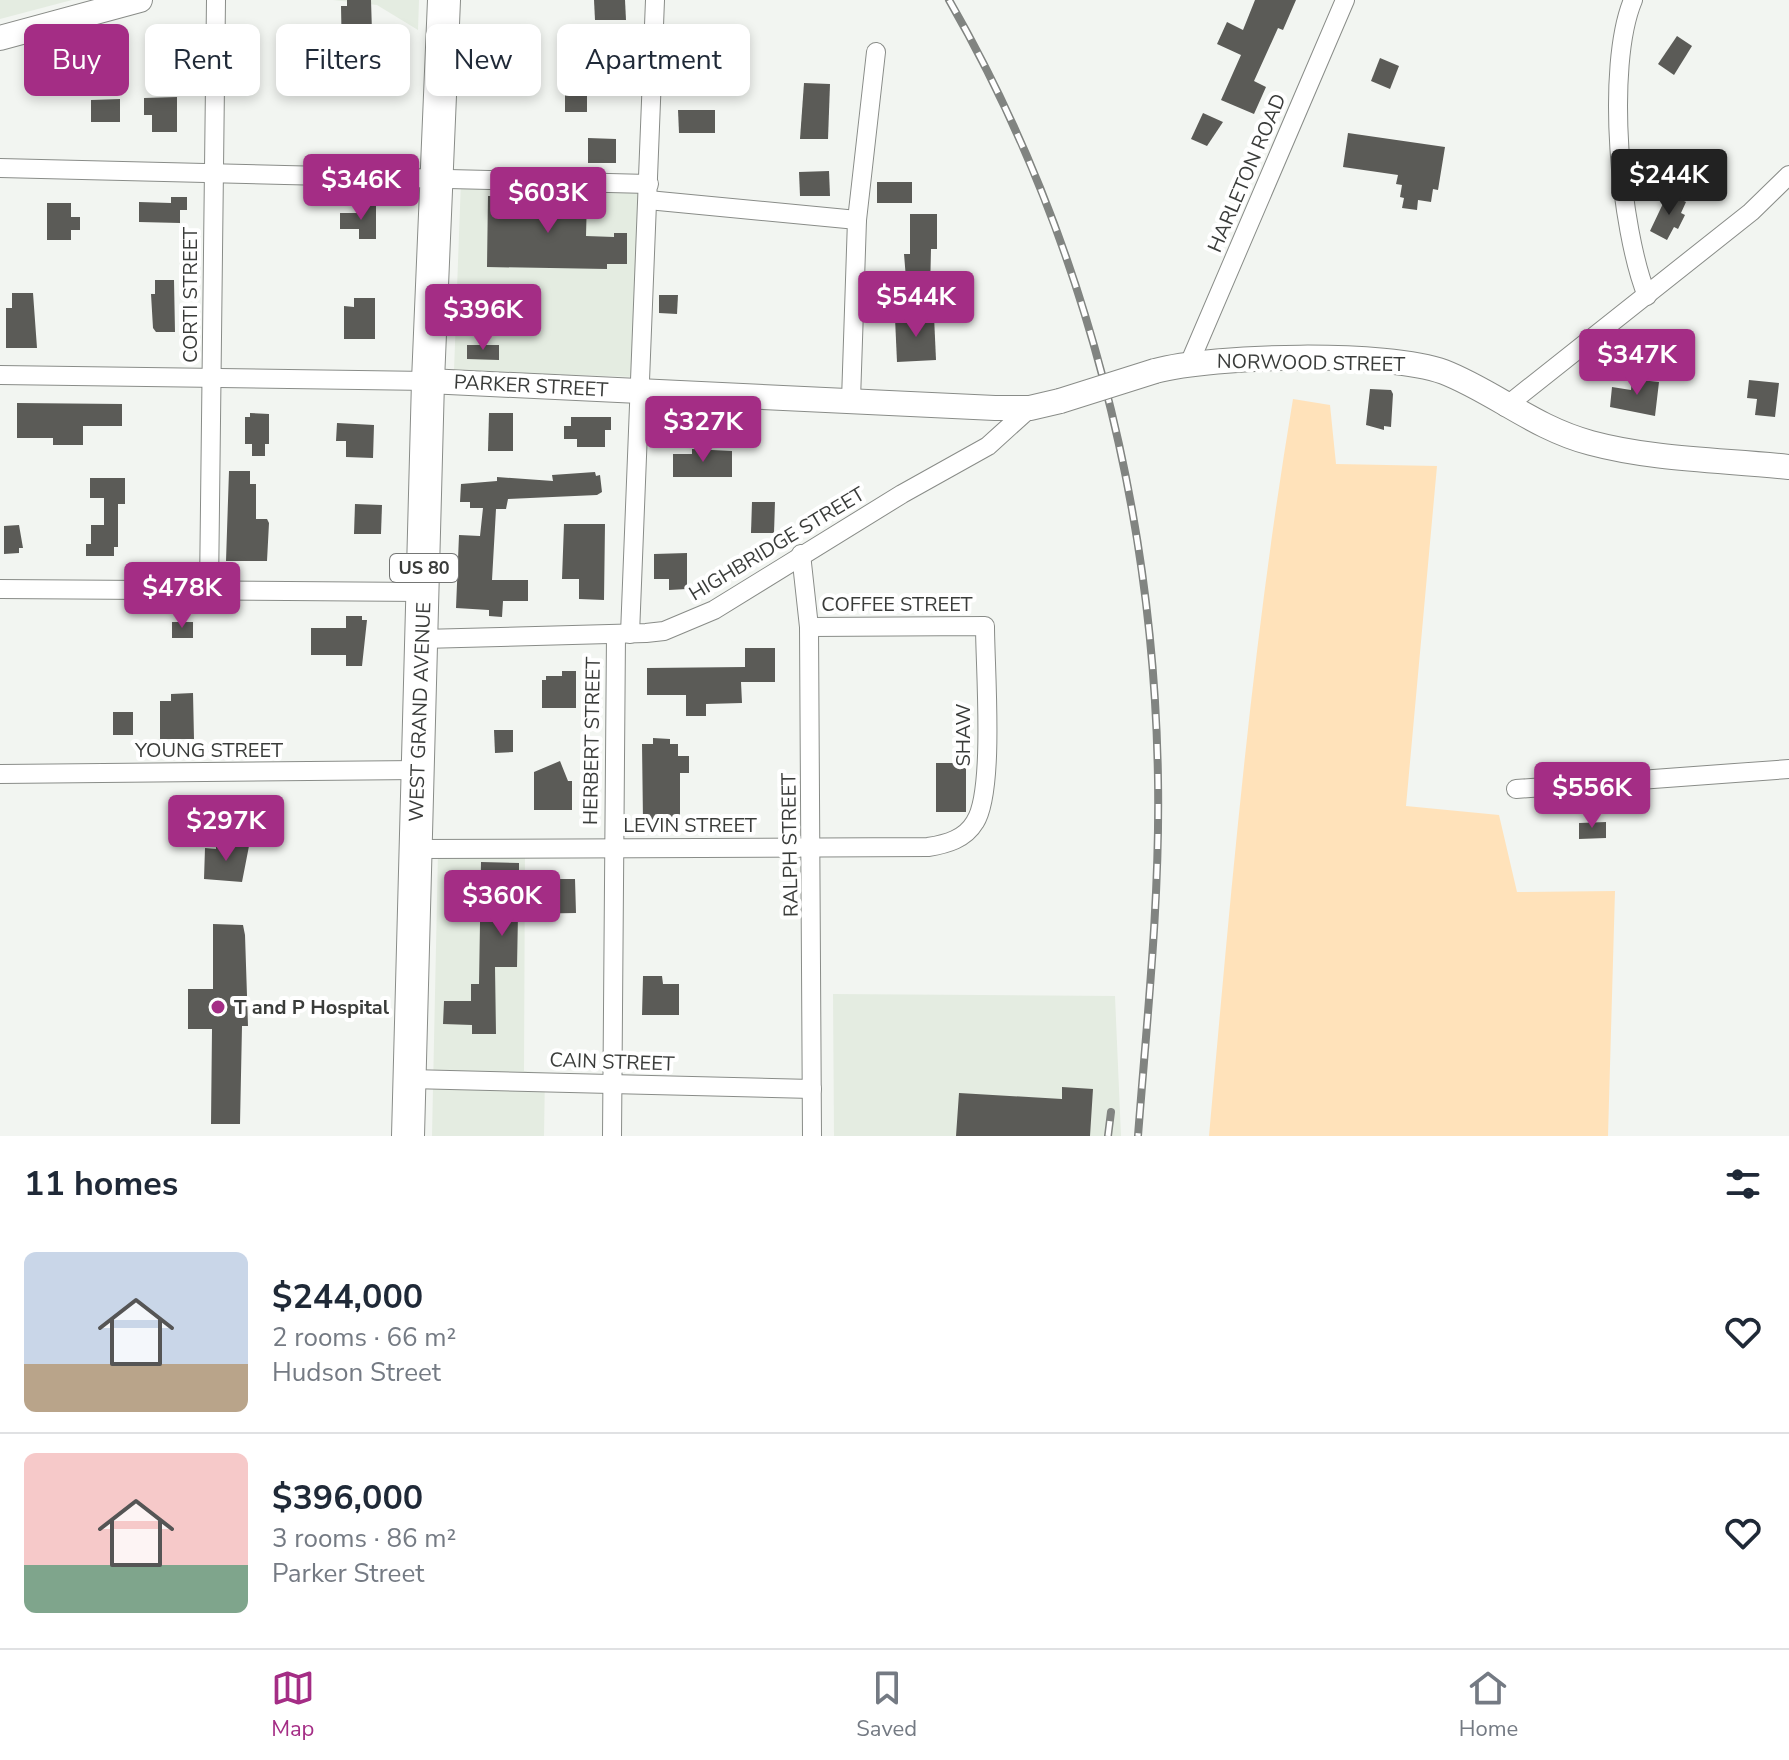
<!DOCTYPE html>
<meta charset="utf-8">
<style>
:root{--surface:#fff;--page:#f6f6f7;--text:#1f2937;--muted:#747a83;--line:#e0e1e3;--accent:#a42d85}
body{margin:0;font-family:"Nunito Sans",sans-serif;background:var(--page);color:var(--text);height:100vh;display:flex;flex-direction:column;font-size:30px;white-space:nowrap}
*{box-sizing:border-box;margin:0}
p{font-size:26px;color:var(--muted)}
.icon{flex:none;width:44px;height:44px;fill:none;stroke:currentColor;stroke-width:2;stroke-linecap:round;stroke-linejoin:round}
.map{position:relative;height:1136px;overflow:hidden}
.details{display:flex;flex-direction:column;background:var(--surface);flex:1}
.details>*{flex:none}
.guide{position:absolute;left:24px;top:24px;width:800px;height:72px;display:flex;gap:16px}
.price{position:absolute;translate:-50% -68px;padding:0 18px;border-radius:8px;background:var(--accent);color:#fff;font-size:26px;line-height:52px;filter:drop-shadow(0 2px 4px #0008)}
.price::after{content:'';position:absolute;left:50%;top:48px;width:24px;height:18px;margin-left:-12px;background:inherit;clip-path:polygon(0 0,100% 0,50% 100%)}
.price.current{background:#222;color:#fff}
ul{padding:0;list-style:none}
li{display:flex;align-items:center;gap:24px;height:200px;padding:0 24px}
li+li{border-top:2px solid var(--line)}
li span{display:grid;place-items:center;flex:none;width:224px;height:160px;border-radius:12px;color:#555}
li>.icon{margin-inline-start:auto}
span .icon{width:96px;height:96px;fill:#fffc;stroke-width:1}
li b{font-size:34px}
h2{display:flex;justify-content:space-between;align-items:center;height:96px;padding:0 24px;font-size:34px}
.chip{padding:0 28px;border-radius:12px;background:var(--surface);box-shadow:0 4px 12px #0003;font-size:28px;line-height:72px}
.chip.current{background:var(--accent);color:#fff}
.dock{display:flex;justify-content:space-around;align-items:center;height:112px;border-top:2px solid var(--line);background:var(--surface);font-size:22px;color:var(--muted)}
.dock a{display:grid;justify-items:center;gap:4px}
.dock .current{color:var(--accent)}
.map>svg:first-child{display:block}
</style>
<div class="map">
<svg width="1789" height="1136" viewBox="0 0 1789 1136">
<rect width="100%" height="100%" fill="#f2f5f1"/>
<!-- built -->
<g fill="#e4ece1">
<path d="M0 0H72L0 19Z"/>
<path d="M333 0H419L418 30 377 5Z"/>
<path d="M461 180 642 189 635 377 454 371Z"/>
<path d="M438 852H525L524 1071 545 1073 544 1136H432Z"/>
<path d="M833 994 1115 996 1121 1136H834Z"/>
</g>
<!-- green -->
<path fill="#ffe2ba" d="M1293 399 1330 405 1336 464 1437 466 1406 806 1499 815 1517 892 1615 891 1608 1136H1209C1231 890 1252 643 1293 399Z"/>
<!-- building -->
<g fill="#5b5b57">
<path d="M347 0H371L373 64H357L356 58 342 59 341 6H347Z"/>
<path d="M594 0H625L626 20H595Z"/>
<path d="M1255 0H1296L1283 30 1278 28 1254 81 1266 87 1254 114 1221 100 1241 55 1217 44 1227 22 1243 30Z"/>
<path d="M1677 36 1692 46 1674 75 1658 64Z"/>
<path d="M673 50H699V55H708L709 70H699L700 79 673 80Z"/>
<path d="M1380 58 1399 66 1390 89 1371 81Z"/>
<rect x="565" y="81" width="22" height="31"/>
<path d="M804 83 830 84 828 139H800Z"/>
<path d="M177 97V132H152V115H144V98Z"/>
<path d="M120 99V122H91V100Z"/>
<path d="M678 110H715V133H679Z"/>
<path d="M1203 113 1223 122 1207 146 1191 139Z"/>
<path d="M1348 133 1445 147 1438 190 1433 189 1431 202 1418 200 1417 210 1402 208 1404 198 1400 197 1402 185 1396 184 1398 175 1343 167Z"/>
<path d="M588 138 616 139V163H588Z"/>
<path d="M829 171 830 196H800L799 172Z"/>
<rect x="877" y="182" width="35" height="21"/>
<path d="M1668 193 1686 202 1681 213 1685 215 1678 229 1674 227 1667 240 1650 231Z"/>
<path d="M488 196 587 198 586 236 614 237V233H627V264H607V269L487 267Z"/>
<path d="M171 197H187V210H180V223L139 222V202L171 203Z"/>
<path d="M47 203H71V217H80V230H71V240H47Z"/>
<path d="M362 206H376V239H359V229H340V213H362Z"/>
<path d="M910 214H937V249H931L930 292 907 291 904 254H910Z"/>
<path d="M155 280H174L175 332H156L153 328 151 294H155Z"/>
<path d="M12 293H33L37 348H6V308H12Z"/>
<path d="M659 295H678L677 314 659 313Z"/>
<path d="M354 298H375V339H344V306L354 307Z"/>
<path d="M934 316 936 360 897 362 895 318Z"/>
<path d="M467 345H499V360L467 359Z"/>
<path d="M1632 379 1659 382 1655 416 1610 407 1612 387 1631 390Z"/>
<path d="M1749 380 1779 383 1775 417 1755 415 1757 399 1747 398Z"/>
<path d="M1370 389 1391 390 1393 394 1391 427 1384 426V430L1366 425Z"/>
<path d="M17 403 122 404V426H83V445H53V438H17Z"/>
<path d="M250 413 269 414V444H265V456H252V444H245V417H250Z"/>
<path d="M489 413H513V451H488Z"/>
<path d="M571 417H611V430H605V447H577V439H564V426H571Z"/>
<path d="M337 423 374 425 373 458 346 457V441H336Z"/>
<path d="M692 449 732 451V477H673V454H692Z"/>
<path d="M229 471H250V484H256V519H267L269 523 267 561H226Z"/>
<path d="M595 472 596 476 600 475 602 492 597 495 508 499 506 509H496L492 580H528V601H503L502 617 489 616V610L456 608 459 535 480 536 483 508H470V502H460L461 484 497 481V477L553 481 552 475Z"/>
<path d="M90 478H125V504H118V547H114V556H86V544H91V525H104V498H90Z"/>
<path d="M752 502H775L774 533H751Z"/>
<path d="M355 504 382 505 381 534H354Z"/>
<path d="M564 524H605L604 600 579 599V579H562Z"/>
<path d="M19 525 23 548H19V553L4 554V526Z"/>
<path d="M687 553V589L669 590V579H654V554Z"/>
<path d="M346 616H362V620H367L362 666H346V655H311V628H346Z"/>
<rect x="172" y="622" width="21" height="16"/>
<path d="M745 648H775V682H741L742 703 706 704V716H686V695H647V668L745 667Z"/>
<path d="M562 671H576V708H542V680H546V676H562Z"/>
<path d="M193 693 194 739H160V701H171V694Z"/>
<rect x="113" y="712" width="20" height="23"/>
<path d="M494 730H513V752L495 753Z"/>
<path d="M653 738 670 739V744H678V756H689V773H680V821H643L642 744H653Z"/>
<path d="M560 761 568 781H572V810H534V772Z"/>
<rect x="936" y="763" width="30" height="49"/>
<path d="M1606 822V838L1579 839V823Z"/>
<path d="M216 844 249 846 242 882 204 879 205 848 216 849Z"/>
<path d="M481 862 519 863V896L552 894V879H575L576 913 518 914 517 967H495L496 1034H472V1025L443 1024 444 1001H471V984H479Z"/>
<path d="M213 924 243 925 245 935 248 1026H242L240 1124H211L212 1029H188V989H213Z"/>
<path d="M643 976H662L663 984H679V1015H642Z"/>
<path d="M1062 1087 1093 1089 1090 1136H956L959 1093 1062 1099Z"/>
</g>
<g fill="none" stroke-linecap="round" stroke-linejoin="round">
<!-- minor casing -->
<g stroke="#898c88" stroke-width="20">
<g id="minor">
<path d="M1633 0C1605 67 1620 229 1647 296"/>
<path d="M0 168 649 184"/>
<path d="M648 200 857 220"/>
<path d="M1189 364 1345 0"/>
<path d="M0 375 428 381"/>
<path d="M851 400 857 220 876 52"/>
<path d="M1505 407 1751 212 1789 175"/>
<path d="M801 554 809 627 812 1136"/>
<path d="M0 589 423 592"/>
<path d="M209 590 216 0"/>
<path d="M630 634 655 0"/>
<path d="M422 639 646 633 664 631 714 610 902 494 988 446 1030 408"/>
<path d="M0 774 418 770"/>
<path d="M1516 789 1789 769"/>
<path d="M416 849 928 847C947 844 965 839 975 822 995 791 985 668 985 626L809 627"/>
<path d="M410 1079 812 1089"/>
<path d="M612 1136 616 634"/>
</g>
</g>
<!-- tertiary casing -->
<g stroke="#898c88" stroke-width="26">
<g id="tertiary">
<path d="M0 38 140 0"/>
<path d="M1155 371C1214 355 1387 351 1444 372 1495 392 1534 428 1591 443 1654 460 1724 460 1789 467"/>
<path d="M428 381 995 408H1030L1060 401"/>
</g>
</g>
<!-- trunk casing -->
<g stroke="#898c88" stroke-width="34">
<path id="trunk" d="M408 1136 428 381 444 0"/>
</g>
<!-- minor -->
<use href="#minor" stroke="#fff" stroke-width="18"/>
<!-- tertiary -->
<use href="#tertiary" stroke="#fff" stroke-width="24"/>
<!-- trunk -->
<use href="#trunk" stroke="#fff" stroke-width="32"/>
<!-- rail casing -->
<g stroke="#818481" stroke-width="8">
<g id="rail">
<path d="M949 0C1084 235 1154 510 1158 780 1160 899 1147 1018 1138 1136"/>
<path d="M1108 1136 1111 1112"/>
</g>
</g>
<!-- rail -->
<use href="#rail" stroke="#fff" stroke-width="5" stroke-dasharray="15" stroke-linecap="butt"/>
<!-- tertiary-bridge casing -->
<g stroke="#898c88" stroke-width="26" stroke-linecap="butt">
<path id="tertiary-bridge" d="M1060 401 1155 371"/>
</g>
<!-- tertiary-bridge -->
<use href="#tertiary-bridge" stroke="#fff" stroke-width="24"/>
</g>
<!-- markers -->
<circle fill="#a42d85" stroke="#fff" stroke-width="3" cx="218" cy="1007" r="8"/>
<g text-anchor="middle" dominant-baseline="central" stroke-width="8" stroke-linejoin="round" paint-order="stroke">
<!-- shield labels -->
<rect fill="#fff" stroke="#757675" stroke-width="2" x="390" y="554" width="68" height="28" rx="6"/>
<g font-size="18" font-weight="bold" fill="#3a3c3a">
<text x="424" y="568">US 80</text>
</g>
<!-- street labels -->
<g font-size="20" fill="#3a3c3a" stroke="#fff">
<text transform="translate(1247 173) rotate(-67)">HARLETON ROAD</text>
<text transform="translate(190 295) rotate(-90)">CORTI STREET</text>
<text transform="translate(1311 363) rotate(1)">NORWOOD STREET</text>
<text transform="translate(531 386) rotate(3)">PARKER STREET</text>
<text transform="translate(777 544) rotate(-31)">HIGHBRIDGE STREET</text>
<text x="897" y="604">COFFEE STREET</text>
<text transform="translate(420 712) rotate(-88)">WEST GRAND AVENUE</text>
<text transform="translate(963 735) rotate(-90)">SHAW</text>
<text transform="translate(592 741) rotate(-89)">HERBERT STREET</text>
<text x="209" y="750">YOUNG STREET</text>
<text x="690" y="825">LEVIN STREET</text>
<text transform="translate(790 845) rotate(-91)">RALPH STREET</text>
<text transform="translate(612 1062) rotate(2)">CAIN STREET</text>
</g>
<!-- poi labels -->
<g font-size="20" font-weight="bold" fill="#3a3c3a" stroke="#fff" text-anchor="start">
<text x="234" y="1007">T and P Hospital</text>
</g>
</g>
</svg>
<b class="price current" style="left:1669px;top:217px">$244K</b>
<b class="price" style="left:361px;top:222px">$346K</b>
<b class="price" style="left:548px;top:235px">$603K</b>
<b class="price" style="left:916px;top:339px">$544K</b>
<b class="price" style="left:483px;top:352px">$396K</b>
<b class="price" style="left:1637px;top:397px">$347K</b>
<b class="price" style="left:703px;top:464px">$327K</b>
<b class="price" style="left:182px;top:630px">$478K</b>
<b class="price" style="left:1592px;top:830px">$556K</b>
<b class="price" style="left:226px;top:863px">$297K</b>
<b class="price" style="left:502px;top:938px">$360K</b>
<div class="guide">
<a class="chip current">Buy</a>
<a class="chip">Rent</a>
<a class="chip">Filters</a>
<a class="chip">New</a>
<a class="chip">Apartment</a>
</div>
</div>
<section class="details">
<h2>11 homes<svg class="icon" aria-label="filters" viewBox="0 0 24 24"><path d="M4 7h16M4 17h16"/><circle cx="9" cy="7" r="2"/><circle cx="15" cy="17" r="2"/></svg></h2>
<ul>
<li><span style="background:linear-gradient(#c9d6e8 70%,#b9a48a 0)"><svg class="icon" aria-label="home" viewBox="0 0 24 24"><path d="M3 11l9-7 9 7M6 9v11h12V9"/></svg></span><div><b>$244,000</b><p>2 rooms · 66 m²</p><p>Hudson Street</p></div><svg class="icon" aria-label="heart" viewBox="0 0 24 24"><path d="M12 20l-8-8c-3-5 5-10 8-4 3-6 11-1 8 4z"/></svg></li>
<li><span style="background:linear-gradient(#f6c9c9 70%,#7fa58c 0)"><svg class="icon" aria-label="home" viewBox="0 0 24 24"><path d="M3 11l9-7 9 7M6 9v11h12V9"/></svg></span><div><b>$396,000</b><p>3 rooms · 86 m²</p><p>Parker Street</p></div><svg class="icon" aria-label="heart" viewBox="0 0 24 24"><path d="M12 20l-8-8c-3-5 5-10 8-4 3-6 11-1 8 4z"/></svg></li>
</ul>
</section>
<nav class="dock">
<a class="current"><svg class="icon" aria-label="map" viewBox="0 0 24 24"><path d="M3 6l6-2 6 2 6-2v14l-6 2-6-2-6 2zM9 4v14M15 6v14"/></svg>Map</a>
<a><svg class="icon" aria-label="saved" viewBox="0 0 24 24"><path d="M7 4h10v16l-5-4-5 4z"/></svg>Saved</a>
<a><svg class="icon" aria-label="home" viewBox="0 0 24 24"><path d="M3 11l9-7 9 7M6 9v11h12V9"/></svg>Home</a>
</nav>
